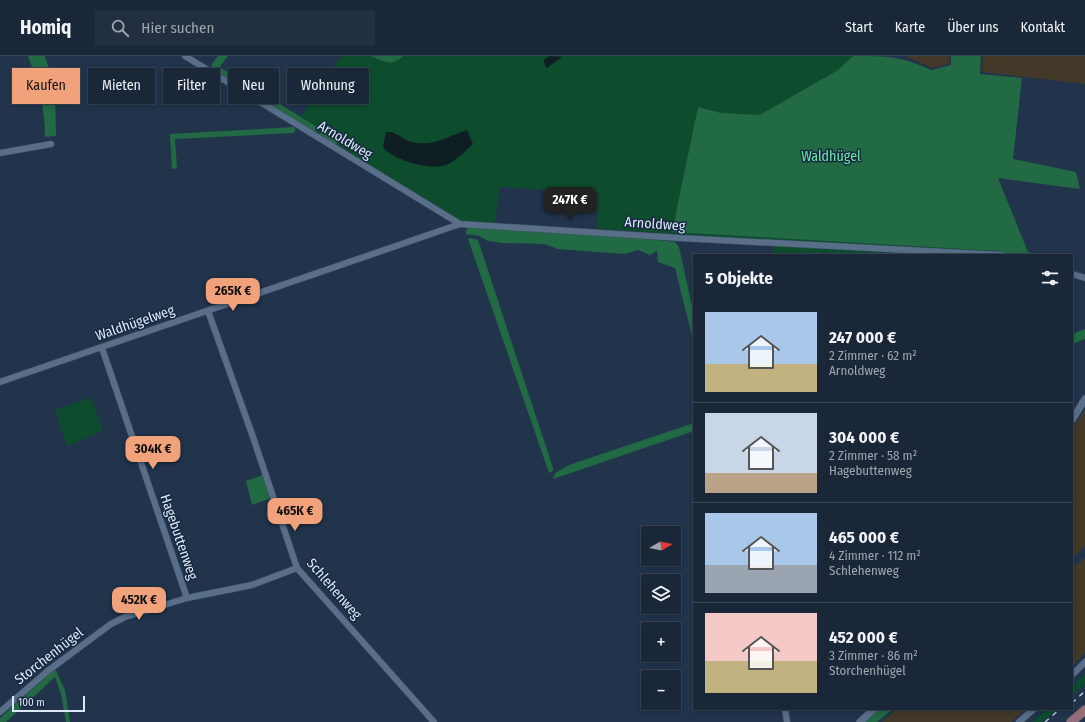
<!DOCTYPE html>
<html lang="de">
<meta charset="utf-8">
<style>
:root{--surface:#192739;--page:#222f41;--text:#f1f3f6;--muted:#9fa5ae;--line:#374453;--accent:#f1a27b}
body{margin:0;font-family:"Fira Sans Condensed",sans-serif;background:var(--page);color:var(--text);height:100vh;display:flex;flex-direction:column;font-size:15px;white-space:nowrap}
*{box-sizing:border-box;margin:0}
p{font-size:13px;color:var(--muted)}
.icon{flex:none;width:22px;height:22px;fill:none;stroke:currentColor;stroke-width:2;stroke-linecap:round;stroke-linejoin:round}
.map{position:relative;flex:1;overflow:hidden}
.panel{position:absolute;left:693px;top:198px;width:380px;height:456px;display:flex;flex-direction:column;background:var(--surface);border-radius:0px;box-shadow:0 2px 6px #0003,0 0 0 1px var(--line)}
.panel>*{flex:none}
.top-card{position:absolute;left:12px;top:12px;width:380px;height:36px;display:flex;gap:8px}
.needle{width:26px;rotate:81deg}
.controls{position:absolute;left:641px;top:470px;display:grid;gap:8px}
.controls a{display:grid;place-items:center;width:40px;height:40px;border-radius:0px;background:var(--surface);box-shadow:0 2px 6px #0003,0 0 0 1px var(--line);font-size:20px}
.scale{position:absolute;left:12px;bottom:10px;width:73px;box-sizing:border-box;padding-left:4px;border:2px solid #dce8f8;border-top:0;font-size:11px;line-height:14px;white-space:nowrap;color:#dce8f8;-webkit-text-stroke:3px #182a41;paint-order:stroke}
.price{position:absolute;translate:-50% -34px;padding:0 9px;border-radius:8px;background:var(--accent);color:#111;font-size:13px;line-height:26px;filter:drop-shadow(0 1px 2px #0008)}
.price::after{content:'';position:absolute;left:50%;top:24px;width:12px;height:9px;margin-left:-6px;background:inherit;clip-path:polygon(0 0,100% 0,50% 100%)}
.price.on{background:#222;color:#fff}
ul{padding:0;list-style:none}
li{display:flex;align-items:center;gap:12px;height:100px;padding:0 12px}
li+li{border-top:1px solid var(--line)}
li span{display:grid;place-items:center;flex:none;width:112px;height:80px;border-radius:0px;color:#555}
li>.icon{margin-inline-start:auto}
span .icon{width:48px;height:48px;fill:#fffc;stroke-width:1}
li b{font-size:17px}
h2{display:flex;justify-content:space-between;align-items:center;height:48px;padding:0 12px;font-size:17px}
.pill{padding:0 14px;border-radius:0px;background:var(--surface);box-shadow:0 2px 6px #0003,0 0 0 1px var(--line);font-size:14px;line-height:36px}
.pill.on{background:var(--accent);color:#111}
header{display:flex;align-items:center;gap:24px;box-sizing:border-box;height:56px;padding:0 20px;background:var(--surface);border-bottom:1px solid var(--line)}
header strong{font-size:19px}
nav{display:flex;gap:22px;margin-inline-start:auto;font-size:14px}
.search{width:280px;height:36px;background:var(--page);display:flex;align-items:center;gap:10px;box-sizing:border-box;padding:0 14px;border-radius:0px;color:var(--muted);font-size:15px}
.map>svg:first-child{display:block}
</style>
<header>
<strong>Homiq</strong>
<div class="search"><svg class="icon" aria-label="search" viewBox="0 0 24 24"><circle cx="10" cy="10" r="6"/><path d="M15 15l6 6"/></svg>Hier suchen</div>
<nav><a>Start</a><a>Karte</a><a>Über uns</a><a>Kontakt</a></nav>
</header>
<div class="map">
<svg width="1085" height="666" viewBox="0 0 1085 666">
<rect width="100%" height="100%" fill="#21344c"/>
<!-- industrial -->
<g fill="#433929">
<path d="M905 0H949V8L932 12Z"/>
<path d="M983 0H1085V28L982 16Z"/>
<path d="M1085 354V491L1072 502V373Z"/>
<path d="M1085 502V597L1072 610V512Z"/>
<path d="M897 653H1026L1011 666H882Z"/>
</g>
<!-- green -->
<g fill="#0d4c2d">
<path d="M341 0H875L955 70 1023 199 923 192V199H774L773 184 597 173 598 137 500 131 495 167 457 164 298 65Z"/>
<path d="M113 334 91 342 103 375 67 390 55 354Z"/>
<path d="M1085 617V628L1072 640V630Z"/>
<path d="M1047 653H1057L1042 666H1032Z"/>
</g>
<!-- forest -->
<g fill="#216a44">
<path d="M28 0H45L55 31 56 80 45 81C45 52 38 27 28 0Z"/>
<path d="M218 0H228L220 10 221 12 317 71 315 76 213 14 211 9Z"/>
<path d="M371 0H403C390 11 386 6 371 0Z"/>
<path d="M853 0C887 0 901 0 931 14L951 9V0H981L980 18 1022 22 1013 103 1076 116 1080 133 998 122 1028 196 1039 199H1013L998 195 672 176 698 51 721 57 760 59 838 14Z"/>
<path d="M294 71 296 74 293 77 175 83 177 112 172 113 170 78Z"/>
<path d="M322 74 335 81 337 86 336 90 319 80Z"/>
<path d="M467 171 639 182 675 186 679 191 694 259V288L675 212 658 206 657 195 650 199 638 194 624 198 558 193 544 188 503 187 488 185 479 180 466 178Z"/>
<path d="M471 182 478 184 553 412V415L549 417 468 183Z"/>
<path d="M1085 271V283L1072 288V278L1085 273Z"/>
<path d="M694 367V375L553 423 555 417 569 409Z"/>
<path d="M263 419 271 442 252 449 246 425Z"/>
<path d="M55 613 65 634 70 666H66L61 638 55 621 6 666H0V662Z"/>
<path d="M878 653H893L877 666H865Z"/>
</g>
<!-- water -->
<g fill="#0e1e22">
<path d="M550 0 562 1 547 12 545 10 544 4Z"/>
<path d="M467 74 473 88C465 95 456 105 446 109 431 115 392 104 383 91L386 76C397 75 402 84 412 86 434 91 448 80 467 74Z"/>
</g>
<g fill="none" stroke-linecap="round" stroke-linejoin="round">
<!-- minor casing -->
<g stroke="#405065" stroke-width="7">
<g id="minor">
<path d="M185 0 460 168 680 182 1002 199"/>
<path d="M0 97 51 88"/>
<path d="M1072 218 1085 222"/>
<path d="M208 255 253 381 297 512 434 666"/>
<path d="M102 292 187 542"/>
<path d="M0 326 460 168"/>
<path d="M1072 619 1085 606"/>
<path d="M785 653 787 666"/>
<path d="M0 656 49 614 111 568 125 561 187 542 252 529 297 512"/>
<path d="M1019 666 1034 653"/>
</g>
</g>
<!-- tertiary casing -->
<g stroke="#405065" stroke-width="8">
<g id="tertiary">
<path d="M1072 364 1085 343"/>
<path d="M860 666 874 653"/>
</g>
</g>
<!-- primary casing -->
<g stroke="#405065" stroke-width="10">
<path id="primary" d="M1071 666 1085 654"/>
</g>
<!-- minor -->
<use href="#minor" stroke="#596e89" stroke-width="6"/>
<!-- tertiary -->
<use href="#tertiary" stroke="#596e89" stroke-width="7"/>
<!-- primary -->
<use href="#primary" stroke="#946e76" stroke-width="9"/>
<!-- rail -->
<g stroke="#b9c7d8" stroke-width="1.5" stroke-dasharray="5 5" stroke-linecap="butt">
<path d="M1072 647 1085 635"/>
<path d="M1045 666 1060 653"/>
</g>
</g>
<g text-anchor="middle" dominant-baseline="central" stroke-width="3" stroke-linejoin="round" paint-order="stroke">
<!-- street labels -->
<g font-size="14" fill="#dce8f8" stroke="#182a41">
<text transform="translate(345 84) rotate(31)">Arnoldweg</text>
<text transform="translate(655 168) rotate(4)">Arnoldweg</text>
<text transform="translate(135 267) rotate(-19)">Waldhügelweg</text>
<text transform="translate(179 481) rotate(71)">Hagebuttenweg</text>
<text transform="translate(334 533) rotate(49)">Schlehenweg</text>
<text transform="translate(49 600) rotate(-38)">Storchenhügel</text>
</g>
<!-- park labels -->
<g font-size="14" fill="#6be6a2" stroke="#182a41">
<text x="831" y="100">Waldhügel</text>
</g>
</g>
</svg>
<div class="controls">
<a><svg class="needle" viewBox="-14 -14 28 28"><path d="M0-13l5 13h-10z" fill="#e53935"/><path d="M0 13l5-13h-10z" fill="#9fa5ae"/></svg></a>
<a><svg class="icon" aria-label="layers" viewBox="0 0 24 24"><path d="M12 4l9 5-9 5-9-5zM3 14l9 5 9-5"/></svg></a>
<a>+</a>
<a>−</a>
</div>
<div class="scale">100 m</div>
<b class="price on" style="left:570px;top:165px">247K €</b>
<b class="price" style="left:233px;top:256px">265K €</b>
<b class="price" style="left:153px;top:414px">304K €</b>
<b class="price" style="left:295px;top:476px">465K €</b>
<b class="price" style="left:139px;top:565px">452K €</b>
<div class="top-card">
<a class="pill on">Kaufen</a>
<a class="pill">Mieten</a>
<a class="pill">Filter</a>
<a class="pill">Neu</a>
<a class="pill">Wohnung</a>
</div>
<section class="panel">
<h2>5 Objekte<svg class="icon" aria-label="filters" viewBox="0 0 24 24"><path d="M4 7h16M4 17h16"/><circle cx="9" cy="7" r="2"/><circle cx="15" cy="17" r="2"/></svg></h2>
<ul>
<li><span style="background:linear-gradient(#a9c7e8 65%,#c2b280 0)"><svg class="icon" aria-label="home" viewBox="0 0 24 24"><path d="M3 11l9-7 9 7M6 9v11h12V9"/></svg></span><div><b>247 000 €</b><p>2 Zimmer · 62 m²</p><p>Arnoldweg</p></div></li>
<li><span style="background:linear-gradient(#c9d6e8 75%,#b9a48a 0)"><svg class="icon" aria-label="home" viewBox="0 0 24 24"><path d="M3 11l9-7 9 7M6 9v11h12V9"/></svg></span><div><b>304 000 €</b><p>2 Zimmer · 58 m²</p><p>Hagebuttenweg</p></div></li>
<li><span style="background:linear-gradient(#a9c7e8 65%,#9aa5b1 0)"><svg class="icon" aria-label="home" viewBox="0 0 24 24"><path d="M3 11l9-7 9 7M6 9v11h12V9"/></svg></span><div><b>465 000 €</b><p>4 Zimmer · 112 m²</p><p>Schlehenweg</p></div></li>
<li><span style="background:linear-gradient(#f6c9c9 60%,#c2b280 0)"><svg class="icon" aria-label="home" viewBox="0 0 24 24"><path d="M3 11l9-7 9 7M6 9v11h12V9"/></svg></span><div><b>452 000 €</b><p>3 Zimmer · 86 m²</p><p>Storchenhügel</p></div></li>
</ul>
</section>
</div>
